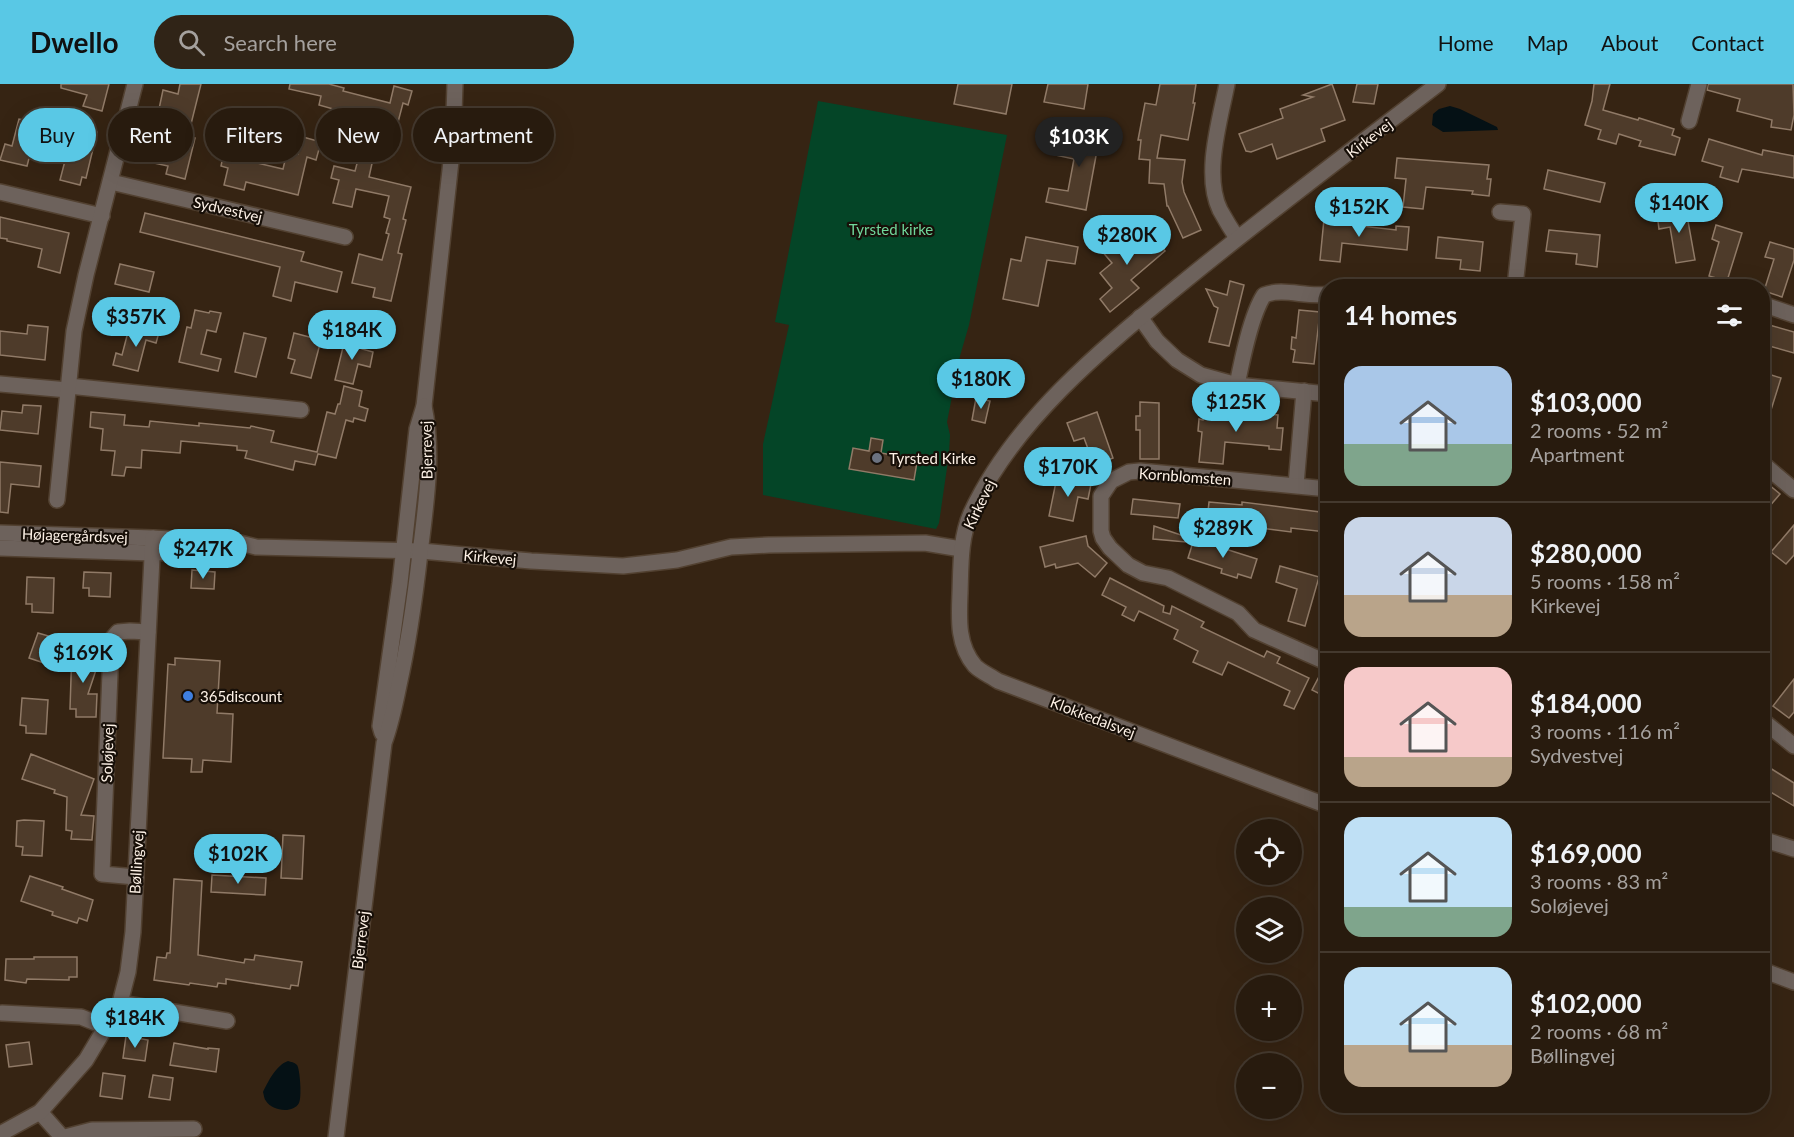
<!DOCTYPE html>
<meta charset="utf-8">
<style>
:root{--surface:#281b0e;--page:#302417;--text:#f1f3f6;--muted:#a5a19e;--line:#44392e;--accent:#59c8e5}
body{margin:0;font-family:Lato,sans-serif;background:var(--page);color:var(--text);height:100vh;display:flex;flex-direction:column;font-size:22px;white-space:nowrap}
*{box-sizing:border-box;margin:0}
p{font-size:20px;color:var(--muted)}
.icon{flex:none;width:33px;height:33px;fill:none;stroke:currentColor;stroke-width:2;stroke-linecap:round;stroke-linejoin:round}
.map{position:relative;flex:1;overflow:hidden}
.sheet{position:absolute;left:1320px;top:195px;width:450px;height:834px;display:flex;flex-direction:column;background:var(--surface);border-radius:24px;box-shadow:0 6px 24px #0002,0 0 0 2px var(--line)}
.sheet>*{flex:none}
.banner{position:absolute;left:18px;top:24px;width:570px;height:54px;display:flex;gap:12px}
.controls{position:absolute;left:1236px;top:735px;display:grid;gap:12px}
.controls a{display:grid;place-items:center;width:66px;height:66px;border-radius:50%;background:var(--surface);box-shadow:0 6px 24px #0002,0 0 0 2px var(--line);font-size:30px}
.price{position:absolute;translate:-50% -51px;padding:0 14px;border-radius:21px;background:var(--accent);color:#111;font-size:20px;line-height:39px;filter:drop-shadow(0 2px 3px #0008)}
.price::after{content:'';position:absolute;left:50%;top:36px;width:18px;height:14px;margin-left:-9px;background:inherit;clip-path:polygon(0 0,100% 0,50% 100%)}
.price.selected{background:#222;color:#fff}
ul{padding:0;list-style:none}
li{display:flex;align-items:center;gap:18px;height:150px;padding:0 24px}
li+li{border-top:2px solid var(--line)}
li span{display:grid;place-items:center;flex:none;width:168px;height:120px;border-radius:18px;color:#555}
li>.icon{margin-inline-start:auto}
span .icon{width:72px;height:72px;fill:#fffc;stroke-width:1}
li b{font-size:26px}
h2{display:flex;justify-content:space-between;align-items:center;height:72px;padding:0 24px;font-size:26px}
.chip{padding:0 21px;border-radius:27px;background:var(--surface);box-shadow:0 6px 24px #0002,0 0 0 2px var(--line);font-size:21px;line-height:54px}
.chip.selected{background:var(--accent);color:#111}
header{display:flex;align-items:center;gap:36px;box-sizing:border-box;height:84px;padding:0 30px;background:var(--accent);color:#111}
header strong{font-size:28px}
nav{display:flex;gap:33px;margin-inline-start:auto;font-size:21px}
.search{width:420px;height:54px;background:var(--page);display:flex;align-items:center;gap:15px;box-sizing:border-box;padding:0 21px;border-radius:33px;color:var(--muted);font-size:22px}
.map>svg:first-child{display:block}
</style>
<header>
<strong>Dwello</strong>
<div class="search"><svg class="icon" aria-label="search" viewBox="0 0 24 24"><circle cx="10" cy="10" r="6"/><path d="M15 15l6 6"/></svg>Search here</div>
<nav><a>Home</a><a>Map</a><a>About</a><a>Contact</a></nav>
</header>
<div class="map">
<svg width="1794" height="1053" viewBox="0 0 1794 1053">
<rect width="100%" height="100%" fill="#362413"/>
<!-- green -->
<path fill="#044527" d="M818 17 1007 51 969 241 960 272 947 338 950 351 949 370 939 439 936 445 763 411V360L789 241 775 238Z"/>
<!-- water -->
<g fill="#051115">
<path d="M1450 22 1460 25 1497 43 1498 46 1443 48 1432 41 1433 30 1439 25Z"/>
<path d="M288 977C291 978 294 978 297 981 300 985 302 1014 299 1019 293 1030 272 1027 266 1017 264 1015 264 1011 263 1008 268 998 276 981 288 977Z"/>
</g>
<!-- building -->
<g fill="#4e3b2a" stroke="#907a67" stroke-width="1.5">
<path d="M61 0H109L102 27 83 22 87 11 61 4Z"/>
<path d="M180 0H201L188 52 195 54 185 95 166 90 168 82 149 78 154 58 170 62 179 30 159 25 163 6 178 10Z"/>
<path d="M290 0H329L344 4 343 7 390 19 394 2 412 7 408 21 403 19 397 42 391 40 387 55 368 50 372 36 319 21 321 12 289 5Z"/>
<path d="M958 0H1012L1006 30 954 20Z"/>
<path d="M1048 0H1088L1084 25 1044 18Z"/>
<path d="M1160 0H1196L1193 19H1195L1188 56 1161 51 1157 74 1185 76 1182 98 1184 108 1201 146 1183 154 1168 122H1167L1164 100 1149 99 1150 76 1139 75 1141 56H1138L1145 19 1156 21Z"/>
<path d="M1332 0 1345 36 1321 45 1325 57 1277 75 1272 60 1251 68 1246 67 1239 50 1283 34 1280 25 1313 13 1303 11Z"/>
<path d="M1357 0H1378L1374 20 1353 18Z"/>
<path d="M1594 0H1610L1603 26 1638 36 1639 34 1674 45 1672 51 1680 54 1675 71 1639 62 1641 57 1619 50 1616 60 1598 55 1601 46 1585 41 1592 17Z"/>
<path d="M1708 0H1793L1794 31 1791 46 1771 43 1772 36 1737 27 1740 15 1707 6Z"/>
<path d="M31 30 48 35 41 61 33 59 27 82 0 76 5 60 12 62 19 35 29 37Z"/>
<path d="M74 43 97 48 86 94 82 93 80 101 60 96 66 73 61 72 65 58 70 60Z"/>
<path d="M1099 46 1117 49 1114 64 1098 61 1086 126 1046 118 1049 104 1068 107 1074 75 1055 71 1059 50 1096 58Z"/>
<path d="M303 53 321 58 316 76 307 73 298 111 246 98 244 106 224 101 228 84 221 82 224 68 242 72 246 56 261 59 257 79 283 85 287 68 298 70Z"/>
<path d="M1709 55 1762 71 1763 66 1794 72V94L1742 85 1738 98 1720 93 1723 83 1702 77Z"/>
<path d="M359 72 373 75 369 93 411 103 403 135 406 136 399 164 398 169 402 170 391 217 373 213 375 204 352 199 359 170 382 176 389 150 386 149 390 135 384 133 389 112 356 105 352 123 333 119 339 96 331 94 334 82 355 87Z"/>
<path d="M1397 74 1489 81 1487 95H1491L1489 112 1472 110 1473 107 1426 103 1423 125 1403 123 1406 95 1395 94Z"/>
<path d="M1548 86 1605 99 1600 118 1544 105Z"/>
<path d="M1686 126 1695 176 1676 179 1670 143 1659 145 1657 130Z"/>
<path d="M145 129 304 168 301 177 342 188 337 208 295 198 291 217 273 212 280 183 140 148Z"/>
<path d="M0 133 69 149 60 189 38 183 42 165 7 157V155L0 154Z"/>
<path d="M1324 135 1344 137V140L1396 146V142L1409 143 1407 166 1342 159 1340 178 1320 176Z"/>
<path d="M1716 141 1742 149 1727 197 1709 192 1719 158 1712 155Z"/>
<path d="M1147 145 1165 167 1131 196 1139 204 1110 228 1100 215 1112 204 1100 189 1112 179 1101 166 1104 150 1119 168Z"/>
<path d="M1549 146 1600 151 1597 183 1576 180 1577 170 1546 167Z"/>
<path d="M1026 153 1078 163 1075 180 1047 176 1038 222 1003 215 1011 175 1021 177Z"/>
<path d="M1438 153 1483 158 1480 187 1460 185 1461 176 1436 174Z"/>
<path d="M1770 158 1794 165V176L1782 213 1764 207 1774 175 1765 173Z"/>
<path d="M120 180 154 188 149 208 115 200Z"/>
<path d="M1230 197 1244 201 1229 262 1209 258 1218 224 1214 222 1206 205 1227 211Z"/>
<path d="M195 226 209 229 210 227 221 229 216 248 207 246 201 270 221 275 218 287 179 278 187 243 191 244Z"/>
<path d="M1299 226 1320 228 1314 280 1293 278 1295 266 1291 265 1292 253 1296 254Z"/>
<path d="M1762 239 1794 248V269L1762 260Z"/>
<path d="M141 240 160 245 156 259 146 256 138 287 113 281 116 269 122 271 128 248 139 251Z"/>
<path d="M28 241 48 243 45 276 0 271V247L27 250Z"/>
<path d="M244 249 266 254 256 293 235 288Z"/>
<path d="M294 249 321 256 311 294 291 289 295 276 288 274Z"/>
<path d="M345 255 363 259 362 265 373 268 370 283 358 280 353 300 335 296Z"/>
<path d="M1762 288 1781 294 1765 345 1762 344Z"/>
<path d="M344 302 362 307 359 322 368 325 365 337 354 334 353 338 346 336 336 374 318 370 315 381 295 377 293 386 245 374 247 367 237 366V362L181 357 180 369 142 366 141 384 126 383 124 392 112 391 115 367 101 366 103 345 90 343 91 328 125 331 124 341 149 343 150 337 199 342V339L250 344 251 342 274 347 271 358 317 368 327 328 335 330 338 320H340Z"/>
<path d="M976 314 990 317 985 339 972 336Z"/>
<path d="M1140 318 1159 319V375H1140V346H1136V332H1140Z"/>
<path d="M23 321 41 322 38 350 0 346 2 327 22 329Z"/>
<path d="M1204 324 1225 326V329L1262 332 1263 329 1278 331 1277 344H1283L1281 366 1269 365V362L1225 358 1223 380 1199 378 1202 348 1198 347 1199 335 1203 336Z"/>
<path d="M1097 328 1113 374 1094 381 1084 354 1074 357 1067 339Z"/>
<path d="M871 354 883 356 881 369 903 373V375L917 378 914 396 849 385 853 364 869 367Z"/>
<path d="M0 378 41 382 39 403 11 400 8 429 0 428Z"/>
<path d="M1057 393 1091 400 1088 415 1078 413 1073 437 1049 432Z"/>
<path d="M1762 395 1780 410 1762 431Z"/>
<path d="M1133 415 1180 420 1178 434 1131 430Z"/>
<path d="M1209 418 1242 421V418L1328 429 1326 448 1291 444V448L1260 444V448L1239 446 1240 440 1207 437Z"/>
<path d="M1794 441V471L1786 480 1771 468Z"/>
<path d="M1154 442 1187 453 1186 458 1153 455Z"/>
<path d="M1086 452 1088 462 1107 479 1095 493 1078 479 1056 484 1055 480 1045 483 1040 463Z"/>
<path d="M1194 455 1257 475 1251 494 1238 490 1237 494 1221 489 1222 485 1188 474Z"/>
<path d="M1280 482 1319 493 1305 542 1288 537 1297 505 1276 498Z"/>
<path d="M192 486 215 488 214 505 191 504Z"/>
<path d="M84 488 111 489 110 513 89 512V504H83Z"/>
<path d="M27 493 54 494 53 529 32 528V520H26Z"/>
<path d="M1110 494 1164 522 1163 528 1170 530 1172 522 1204 538 1201 543 1264 573 1267 567 1280 573 1277 579 1309 594 1294 625 1284 621 1290 607 1228 578 1222 591 1193 578 1198 567 1174 555 1178 546 1139 527 1134 537 1122 531 1126 523 1102 511Z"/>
<path d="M38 549 52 553 50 581 29 574Z"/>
<path d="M72 564 100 574 88 610H97L96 633H76V625H70Z"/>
<path d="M175 574 220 577 217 629 233 630 231 678 203 676 202 688H191L192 675 163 674 168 580 175 581Z"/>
<path d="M1322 587 1328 589V614L1312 606Z"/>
<path d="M1794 595V628L1789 634 1773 622Z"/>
<path d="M22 614 48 616 46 650 26 649V642L20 641Z"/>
<path d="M31 670 94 695 81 731 94 732 92 756 71 755 72 747 66 746 67 713 54 709 55 706 22 695Z"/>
<path d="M1762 679 1794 699V722L1762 703Z"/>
<path d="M24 736 44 737 42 772 22 771 23 763 16 762 17 737Z"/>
<path d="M283 751 304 752 302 795 281 794Z"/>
<path d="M212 791 266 794 265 811 211 808Z"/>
<path d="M30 792 63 803 62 805 93 816 87 837 79 834 77 839 52 831 53 828 21 817Z"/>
<path d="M174 795 202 797 198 871 244 879 245 875 254 876 255 871 302 878 298 902 291 901 290 905 226 895V900L218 899 217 903 190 899 189 901 154 896 157 873 166 874 167 869H170Z"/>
<path d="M34 873H77V893H69V896L27 895 26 899 5 896 6 875H34Z"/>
<path d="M126 952 148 956 145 977 123 974Z"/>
<path d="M29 958 32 980 9 983 6 961Z"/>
<path d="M174 959 208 965V964L219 965 216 988 170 981Z"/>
<path d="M103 989 125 992 122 1015 100 1012Z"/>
<path d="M153 991 173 994 170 1016 149 1013Z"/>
</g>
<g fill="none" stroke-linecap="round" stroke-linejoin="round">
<!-- minor casing -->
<g stroke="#524131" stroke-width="18">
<g id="minor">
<path d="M1227 0C1220 36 1203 91 1220 126 1225 135 1231 145 1237 154"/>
<path d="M1689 37 1699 0"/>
<path d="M111 98 345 153"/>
<path d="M0 108 102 132"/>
<path d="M1500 128 1523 130 1515 202"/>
<path d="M1762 220 1794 231"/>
<path d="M1140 233 1157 257 1177 276 1201 291 1237 301 1328 310"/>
<path d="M0 300 68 306"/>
<path d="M1237 301C1242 276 1251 231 1264 211 1284 203 1307 214 1328 210"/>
<path d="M69 302 301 326"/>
<path d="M1762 379 1794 406"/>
<path d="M1296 401 1304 307"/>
<path d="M1328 405 1140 387 1129 388 1111 397 1101 412V447L1103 454 1110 464 1128 481 1143 489 1168 494 1238 529 1254 546 1328 579"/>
<path d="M57 416 74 247 86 191 135 0"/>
<path d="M0 449 153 454 240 459 256 463 421 467 531 477 623 482 677 476 731 463 769 461 925 459 961 465"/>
<path d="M0 464 152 469 225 467"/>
<path d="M1762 636 1794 662"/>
<path d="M382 649 380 642 400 499 417 345 424 322 453 59 455 0"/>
<path d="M1328 722 998 597C991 592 981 588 975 582 957 561 959 534 960 509 961 482 960 454 971 429 1014 336 1103 264 1181 200 1265 131 1352 66 1438 0"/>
<path d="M1762 755 1794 765"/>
<path d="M136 793 102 790 111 564 112 555 118 548 130 547 148 548"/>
<path d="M1762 886 1794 898"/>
<path d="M120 919 227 937"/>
<path d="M2 929 81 933 106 943"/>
<path d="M40 1028 62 1053"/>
<path d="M0 1050 40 1028 86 976 120 919 128 888 133 848 153 454"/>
<path d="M65 1053 92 1046 194 1045"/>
<path d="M336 1053 384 659C391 640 395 621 399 601 409 557 415 513 420 469 426 420 434 369 424 322"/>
</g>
</g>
<!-- minor -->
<use href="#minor" stroke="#6d625c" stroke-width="15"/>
</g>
<!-- markers -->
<circle fill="#6b7280" stroke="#170f08" stroke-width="2" cx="877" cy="374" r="6"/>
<circle fill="#3f7fe0" stroke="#170f08" stroke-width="2" cx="188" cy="612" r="6"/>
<g text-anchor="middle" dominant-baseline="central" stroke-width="4.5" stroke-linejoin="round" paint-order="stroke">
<!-- street labels -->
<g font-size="15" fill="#fdf1e6" stroke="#170f08">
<text transform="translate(1369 54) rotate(-37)">Kirkevej</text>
<text transform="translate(228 125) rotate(13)">Sydvestvej</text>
<text transform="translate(426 366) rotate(-91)">Bjerrevej</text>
<text transform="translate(1185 392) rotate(4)">Kornblomsten</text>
<text transform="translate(979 420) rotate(-64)">Kirkevej</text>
<text transform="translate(75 451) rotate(2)">Højagergårdsvej</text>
<text transform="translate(490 473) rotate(5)">Kirkevej</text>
<text transform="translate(1093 633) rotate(21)">Klokkedalsvej</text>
<text transform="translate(107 669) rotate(-88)">Soløjevej</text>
<text transform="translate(136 778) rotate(-87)">Bøllingvej</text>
<text transform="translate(360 856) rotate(-83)">Bjerrevej</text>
</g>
<!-- park labels -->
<g font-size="15" fill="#70d79b" stroke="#170f08">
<text x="891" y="145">Tyrsted kirke</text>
</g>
<!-- poi labels -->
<g font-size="15" fill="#fdf1e6" stroke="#170f08" text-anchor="start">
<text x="889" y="374">Tyrsted Kirke</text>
<text x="200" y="612">365discount</text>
</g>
</g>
</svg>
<div class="controls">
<a><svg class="icon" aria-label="locate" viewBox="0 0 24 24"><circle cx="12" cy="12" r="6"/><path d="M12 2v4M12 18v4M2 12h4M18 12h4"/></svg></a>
<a><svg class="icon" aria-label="layers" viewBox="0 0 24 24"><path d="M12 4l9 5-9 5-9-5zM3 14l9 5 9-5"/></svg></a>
<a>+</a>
<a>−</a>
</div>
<b class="price selected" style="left:1079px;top:84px">$103K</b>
<b class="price" style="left:1679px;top:150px">$140K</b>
<b class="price" style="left:1359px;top:154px">$152K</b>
<b class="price" style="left:1127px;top:182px">$280K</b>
<b class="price" style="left:136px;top:264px">$357K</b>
<b class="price" style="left:352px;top:277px">$184K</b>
<b class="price" style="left:981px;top:326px">$180K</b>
<b class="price" style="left:1236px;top:349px">$125K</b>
<b class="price" style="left:1068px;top:414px">$170K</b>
<b class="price" style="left:1223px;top:475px">$289K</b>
<b class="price" style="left:203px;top:496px">$247K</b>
<b class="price" style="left:83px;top:600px">$169K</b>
<b class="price" style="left:238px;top:801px">$102K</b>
<b class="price" style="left:135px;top:965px">$184K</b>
<div class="banner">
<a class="chip selected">Buy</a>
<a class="chip">Rent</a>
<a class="chip">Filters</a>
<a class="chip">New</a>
<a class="chip">Apartment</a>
</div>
<section class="sheet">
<h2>14 homes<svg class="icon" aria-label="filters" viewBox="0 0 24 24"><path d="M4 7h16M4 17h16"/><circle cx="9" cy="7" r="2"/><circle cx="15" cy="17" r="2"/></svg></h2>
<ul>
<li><span style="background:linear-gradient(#a9c7e8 65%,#7fa58c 0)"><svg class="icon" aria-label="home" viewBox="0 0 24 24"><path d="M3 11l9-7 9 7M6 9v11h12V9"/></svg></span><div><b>$103,000</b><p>2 rooms · 52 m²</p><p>Apartment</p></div></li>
<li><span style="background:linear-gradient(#c9d6e8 65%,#b9a48a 0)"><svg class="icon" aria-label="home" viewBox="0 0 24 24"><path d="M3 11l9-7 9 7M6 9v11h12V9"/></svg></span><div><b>$280,000</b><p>5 rooms · 158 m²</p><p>Kirkevej</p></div></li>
<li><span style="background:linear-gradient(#f6c9c9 75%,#b9a48a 0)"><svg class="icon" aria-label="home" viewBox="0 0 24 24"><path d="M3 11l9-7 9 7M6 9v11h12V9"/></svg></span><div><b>$184,000</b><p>3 rooms · 116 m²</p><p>Sydvestvej</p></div></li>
<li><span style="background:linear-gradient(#bfe0f5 75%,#7fa58c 0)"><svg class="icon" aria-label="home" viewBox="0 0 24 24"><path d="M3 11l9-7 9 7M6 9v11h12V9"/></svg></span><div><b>$169,000</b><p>3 rooms · 83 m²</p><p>Soløjevej</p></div></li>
<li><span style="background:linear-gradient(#bfe0f5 65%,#b9a48a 0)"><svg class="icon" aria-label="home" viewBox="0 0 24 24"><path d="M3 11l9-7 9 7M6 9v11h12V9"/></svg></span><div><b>$102,000</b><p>2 rooms · 68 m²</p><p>Bøllingvej</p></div></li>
</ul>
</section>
</div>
